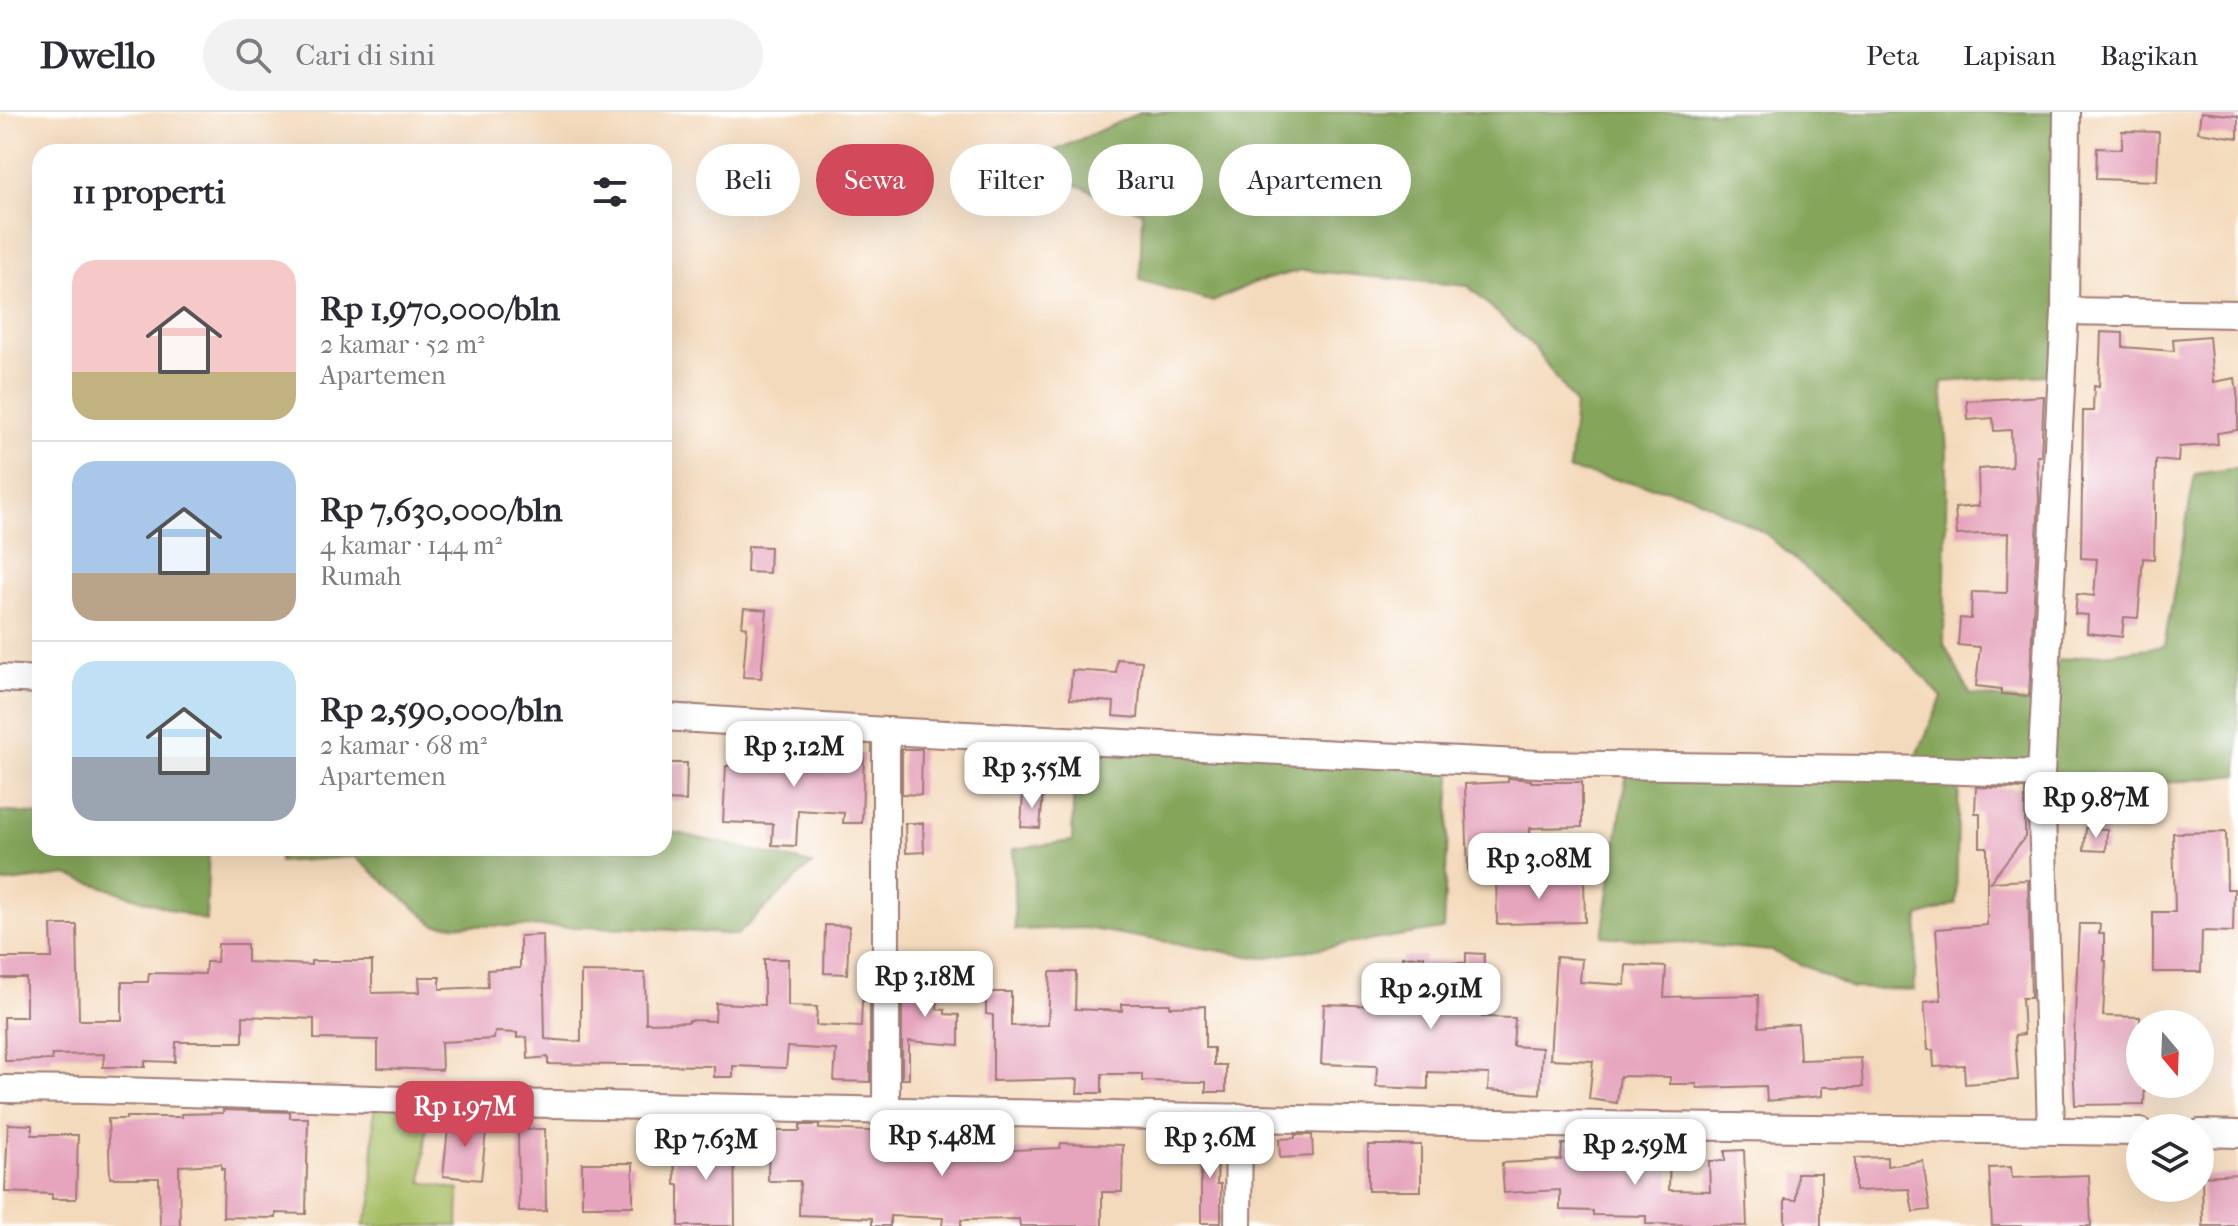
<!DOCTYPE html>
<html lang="id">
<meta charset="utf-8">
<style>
:root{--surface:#fff;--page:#f2f2f3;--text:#2b2b33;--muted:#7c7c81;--line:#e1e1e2;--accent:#d1495b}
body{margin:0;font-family:"IM FELL French Canon",serif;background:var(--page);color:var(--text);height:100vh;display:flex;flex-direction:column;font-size:30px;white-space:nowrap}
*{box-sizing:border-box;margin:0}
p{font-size:26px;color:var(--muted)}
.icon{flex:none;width:44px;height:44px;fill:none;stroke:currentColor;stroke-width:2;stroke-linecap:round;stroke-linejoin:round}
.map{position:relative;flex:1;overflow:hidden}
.drawer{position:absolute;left:32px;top:32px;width:640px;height:712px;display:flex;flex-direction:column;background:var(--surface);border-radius:24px;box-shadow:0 8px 32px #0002}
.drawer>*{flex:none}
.guide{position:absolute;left:696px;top:32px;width:760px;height:72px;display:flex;gap:16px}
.needle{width:52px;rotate:161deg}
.tools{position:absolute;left:2126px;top:898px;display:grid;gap:16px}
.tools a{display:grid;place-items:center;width:88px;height:88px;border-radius:50%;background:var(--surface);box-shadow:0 8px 32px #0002;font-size:40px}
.price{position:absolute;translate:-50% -68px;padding:0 18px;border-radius:16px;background:#fff;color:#222;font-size:26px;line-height:52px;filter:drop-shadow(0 2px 4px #0008)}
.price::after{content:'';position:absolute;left:50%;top:48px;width:24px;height:18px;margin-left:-12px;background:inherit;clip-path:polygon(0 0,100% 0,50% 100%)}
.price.on{background:var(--accent);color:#fff}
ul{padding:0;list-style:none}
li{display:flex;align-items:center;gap:24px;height:200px;padding:0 40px}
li+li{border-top:2px solid var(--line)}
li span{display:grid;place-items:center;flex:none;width:224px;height:160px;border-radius:24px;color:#555}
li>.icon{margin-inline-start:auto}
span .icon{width:96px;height:96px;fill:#fffc;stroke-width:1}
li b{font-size:34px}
h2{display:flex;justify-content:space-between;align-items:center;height:96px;padding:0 40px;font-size:34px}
.chip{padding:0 28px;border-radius:36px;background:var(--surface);box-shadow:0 8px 32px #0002;font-size:28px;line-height:72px}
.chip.on{background:var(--accent);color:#fff}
header{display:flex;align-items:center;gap:48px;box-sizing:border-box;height:112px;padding:0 40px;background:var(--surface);border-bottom:2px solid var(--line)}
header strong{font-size:38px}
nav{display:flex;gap:44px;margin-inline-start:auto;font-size:28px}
.search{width:560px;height:72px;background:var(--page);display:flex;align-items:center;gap:20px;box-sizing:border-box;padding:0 28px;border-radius:44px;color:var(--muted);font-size:30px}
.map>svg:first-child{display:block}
</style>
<header>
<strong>Dwello</strong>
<div class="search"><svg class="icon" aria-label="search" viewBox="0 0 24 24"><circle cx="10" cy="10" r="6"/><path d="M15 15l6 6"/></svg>Cari di sini</div>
<nav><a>Peta</a><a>Lapisan</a><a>Bagikan</a></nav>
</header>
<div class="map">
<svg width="2238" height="1114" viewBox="0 0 2238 1114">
<rect width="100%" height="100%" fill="#fff"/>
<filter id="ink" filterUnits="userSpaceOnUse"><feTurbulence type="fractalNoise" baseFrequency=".0125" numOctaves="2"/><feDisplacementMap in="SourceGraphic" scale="16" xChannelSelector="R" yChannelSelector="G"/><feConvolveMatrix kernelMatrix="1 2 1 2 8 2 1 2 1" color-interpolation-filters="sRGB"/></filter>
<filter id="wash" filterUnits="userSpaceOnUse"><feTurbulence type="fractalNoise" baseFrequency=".006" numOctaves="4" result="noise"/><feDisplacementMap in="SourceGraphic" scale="32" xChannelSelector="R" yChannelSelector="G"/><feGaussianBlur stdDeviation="1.8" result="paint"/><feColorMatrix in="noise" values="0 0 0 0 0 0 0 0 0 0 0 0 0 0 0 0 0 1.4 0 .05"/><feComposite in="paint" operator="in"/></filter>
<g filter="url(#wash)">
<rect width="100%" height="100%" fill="#f4dabc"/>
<!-- green -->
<path fill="#a6be64" stroke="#786e48" stroke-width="2" d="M429 987 422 1070 459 1078 458 1114H363L372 1090 374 988Z"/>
<!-- forest -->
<g fill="#84a55a" stroke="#676242" stroke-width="2">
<path d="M1141 0H2067L2061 262 1942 270 1947 340 1944 532 1970 582 2045 593 2058 548 2164 534 2195 362 2238 356V663L2049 684 2048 658 1959 662 1956 792 1919 805 1914 878 1852 876 1772 839 1602 824 1628 653 1912 655 1942 585 1903 543 1765 421 1688 382 1569 358 1575 292 1533 234 1468 174 1302 158 1253 171 1213 190 1140 168 1142 100 1025 52Z"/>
<path d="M1075 628 1452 646 1443 817 1261 846 1085 816 1015 818 1013 737 1072 729Z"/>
<path d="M0 699 40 703V736H209L206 809 67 763 0 771Z"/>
<path d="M664 718 812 752 737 823 643 816 435 813 355 745 279 750 278 736H664Z"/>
</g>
<g id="blocks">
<!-- building -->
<g fill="#e6a5bd">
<path d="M2201 0 2238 4V26L2198 20Z"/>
<path d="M2122 19 2159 20 2157 69 2096 67 2097 36 2122 37Z"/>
<path d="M2101 220 2123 221V235L2174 239 2173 227 2209 224 2213 270 2235 266 2238 288V318L2217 321 2218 332 2179 335 2178 350 2156 348 2154 447 2143 446 2138 506 2124 505 2122 525 2087 521 2088 503 2075 502 2077 482 2094 484 2097 447 2081 446 2083 299H2093L2094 274 2099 275Z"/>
<path d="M2044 284 2041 344H2037L2039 387 2029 584 2001 582V577L1976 574 1980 535 1958 533 1960 506 1971 507 1972 480 2007 481 2008 421 1957 423 1955 396 1979 394 1978 357 2012 355 2011 318 1994 319 1993 306 1968 308 1967 289Z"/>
<path d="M748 434 770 435 769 461 747 460Z"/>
<path d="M744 496 767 498 761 566 743 565 747 515 742 514Z"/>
<path d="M1117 547 1142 549 1138 606 1113 604 1114 590 1070 587 1072 558 1116 561Z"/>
<path d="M790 629 810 630 809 640 864 642 862 711H843L844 701 798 698 796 734 772 733 773 712 723 710 726 654H747V640L789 641Z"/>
<path d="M902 637H922L921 683 902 682Z"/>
<path d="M664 651H687L686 689 664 688Z"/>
<path d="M1508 666 1531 668V670H1582V715L1530 716V725H1508L1509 758 1468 760 1465 672 1508 670Z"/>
<path d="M1976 675 2025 677V725L1990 770 2028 768 2031 886H2022L2024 922 2015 923 2018 968 1965 972 1964 953 1934 955 1933 938H1928L1924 890 1941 888 1936 817 1987 813V735H1980V701H1975Z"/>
<path d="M1023 680 1043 681 1040 716 1021 715Z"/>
<path d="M905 711H923L924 740 906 741Z"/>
<path d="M2086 716 2107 717 2106 739 2084 738Z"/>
<path d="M2226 720 2227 777H2234L2233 820 2202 819 2201 860H2153V800H2175L2173 721Z"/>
<path d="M1586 724V744H1568V725Z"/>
<path d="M1496 762H1517V770L1584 768 1585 810 1497 812Z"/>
<path d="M2079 812H2100L2099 822H2104V849H2106L2103 904 2140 905V972H2145L2144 992 2075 993 2073 947Z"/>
<path d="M51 813H77L79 908H122V870H148L149 861 205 862 206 850H217L218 832H247V850L311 853V849H372V881L420 880 419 865H440V877L488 875 487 858 520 856V824L543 823 545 927 581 930V860L645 861 646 911 689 910V908L715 909 716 891 764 893V847H788V894L817 895 816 913 861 915 862 889H870V970L834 969 836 938 788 935 786 956 733 954V965H714V954L548 952V945L528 947 527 925 517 926V921L495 920 494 927 441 930 442 958 378 956V928L314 927V907L243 904V930H176L175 950 145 949V955H103L104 942 52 943V948L5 949 4 905H26V866H0V846H52Z"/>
<path d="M825 813 849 814 847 862 824 861Z"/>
<path d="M1466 841 1484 842 1482 905 1515 906 1513 934 1542 936 1540 982 1488 978 1489 962 1428 960V977L1376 975 1377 954 1321 952 1324 892 1379 894V869H1403L1402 845 1424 844V850L1466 851Z"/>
<path d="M1556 845 1582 847 1580 870 1625 873 1626 853 1666 855 1664 885 1758 883 1759 915 1798 912 1800 948 1861 946 1863 975H1822V984L1767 989 1766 974 1697 976V972H1670V965L1620 964 1617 991 1589 987 1593 949 1550 947Z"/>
<path d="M1050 860H1076L1075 897 1122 899V892H1170V895L1205 894V936H1214V953H1226V980H1206V970L1142 969V962H1102V981H1077L1078 967 993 969V903L986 902V880H1011V914L1048 913Z"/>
<path d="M902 867 940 870 937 897 945 898V902L959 903V933L909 929V967H902Z"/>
<path d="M223 998 290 1000V1006H308L306 1102 276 1101V1106L223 1105 224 1057H221V1052L179 1054 180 1114H160L159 1066H110L108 1007H126V1005H182L181 1002 223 1001Z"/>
<path d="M449 1007 487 1010 481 1068 443 1064Z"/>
<path d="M8 1012 32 1013V1023H78L76 1087H52V1082L5 1080Z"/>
<path d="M800 1013H819V1017L895 1020V1015H914L913 1020 958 1022V1041L993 1042V1039L1060 1036 1061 1031 1123 1033 1122 1080H1102V1114H1020L1019 1107 961 1108V1114H942L943 1106 890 1104V1114H872V1106L799 1103 800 1069H768L769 1019H800Z"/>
<path d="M518 1017H545L546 1099 519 1100Z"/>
<path d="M1201 1021H1219L1217 1072H1221V1111H1201Z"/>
<path d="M711 1022H734L735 1114H679V1073H675L674 1033 711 1032Z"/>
<path d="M1295 1023H1312L1313 1044 1280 1046 1279 1027 1295 1026Z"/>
<path d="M1562 1032 1587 1033V1043L1652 1045V1035H1670L1669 1078 1710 1079 1709 1049H1725V1039L1744 1038 1747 1114 1646 1112V1104L1593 1103V1099L1560 1098V1078L1504 1081 1502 1051 1561 1048Z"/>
<rect x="1368" y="1033" width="53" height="46"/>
<path d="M1887 1045V1054L1923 1049 1930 1098 1913 1100 1909 1077 1855 1079V1046Z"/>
<rect x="582" y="1051" width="51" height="43"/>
<path d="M2011 1055 2012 1066 2089 1063 2091 1114H1992L1989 1056Z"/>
<path d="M1797 1061H1821V1114H1785V1087L1796 1088Z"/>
<path d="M2238 1062V1114H2203L2202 1064Z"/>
</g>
</g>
</g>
<g filter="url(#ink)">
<use href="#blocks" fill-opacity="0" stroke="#9f7c74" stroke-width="2"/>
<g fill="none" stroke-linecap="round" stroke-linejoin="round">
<!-- minor casing -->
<g stroke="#9f7c74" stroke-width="30">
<g id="minor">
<path d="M2065 199 2238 202"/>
<path d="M0 566 40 568"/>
<path d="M664 605 886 619 1539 652 1938 658 2041 662"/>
<path d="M886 619V999"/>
<path d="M0 977 89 978 504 991 1653 1014 2140 1020"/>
<path d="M2051 1018 2041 662 2065 199 2067 0"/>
<path d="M2200 1021 2238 1022"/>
<path d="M1238 1114 1239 1005"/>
</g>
</g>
<!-- minor -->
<use href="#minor" stroke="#fff" stroke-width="26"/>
</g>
</g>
</svg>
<div class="tools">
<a><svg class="needle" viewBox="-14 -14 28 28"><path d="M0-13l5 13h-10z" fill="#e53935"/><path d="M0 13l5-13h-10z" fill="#7c7c81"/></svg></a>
<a><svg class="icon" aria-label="layers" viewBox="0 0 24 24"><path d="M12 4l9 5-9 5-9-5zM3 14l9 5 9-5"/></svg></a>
</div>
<b class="price" style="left:794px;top:677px">Rp 3.12M</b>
<b class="price" style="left:1032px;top:698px">Rp 3.55M</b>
<b class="price" style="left:2096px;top:728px">Rp 9.87M</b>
<b class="price" style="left:1539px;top:789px">Rp 3.08M</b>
<b class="price" style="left:925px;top:907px">Rp 3.18M</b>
<b class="price" style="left:1431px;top:919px">Rp 2.91M</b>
<b class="price on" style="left:465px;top:1037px">Rp 1.97M</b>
<b class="price" style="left:942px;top:1066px">Rp 5.48M</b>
<b class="price" style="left:1210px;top:1068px">Rp 3.6M</b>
<b class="price" style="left:706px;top:1070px">Rp 7.63M</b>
<b class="price" style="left:1635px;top:1075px">Rp 2.59M</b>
<div class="guide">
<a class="chip">Beli</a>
<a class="chip on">Sewa</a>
<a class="chip">Filter</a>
<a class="chip">Baru</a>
<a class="chip">Apartemen</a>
</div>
<section class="drawer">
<h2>11 properti<svg class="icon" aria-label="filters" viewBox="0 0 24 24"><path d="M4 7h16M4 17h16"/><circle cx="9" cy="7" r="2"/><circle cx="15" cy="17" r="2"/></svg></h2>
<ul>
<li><span style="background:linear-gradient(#f6c9c9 70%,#c2b280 0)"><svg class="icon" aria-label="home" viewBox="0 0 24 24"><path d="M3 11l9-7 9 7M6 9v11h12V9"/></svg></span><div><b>Rp 1,970,000/bln</b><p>2 kamar · 52 m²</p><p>Apartemen</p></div></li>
<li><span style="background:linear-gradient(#a9c7e8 70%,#b9a48a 0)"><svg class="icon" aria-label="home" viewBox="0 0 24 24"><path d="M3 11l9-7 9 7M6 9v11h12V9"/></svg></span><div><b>Rp 7,630,000/bln</b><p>4 kamar · 144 m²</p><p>Rumah</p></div></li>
<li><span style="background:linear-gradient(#bfe0f5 60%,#9aa5b1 0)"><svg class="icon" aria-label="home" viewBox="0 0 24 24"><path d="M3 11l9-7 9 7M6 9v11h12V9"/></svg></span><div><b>Rp 2,590,000/bln</b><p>2 kamar · 68 m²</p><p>Apartemen</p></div></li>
</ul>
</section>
</div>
